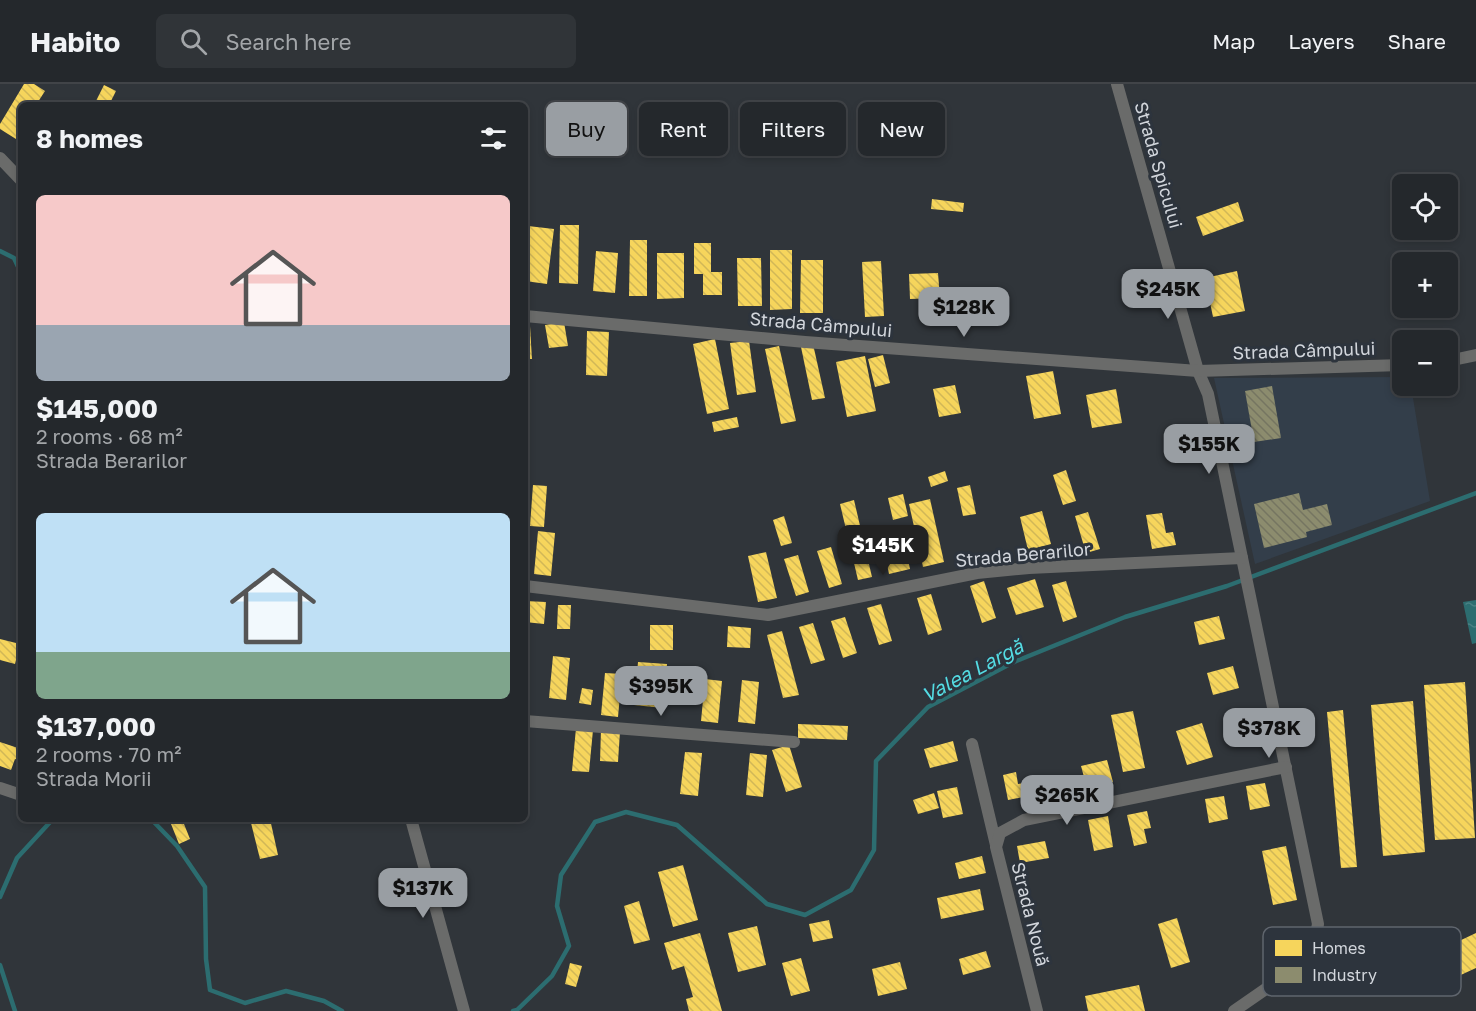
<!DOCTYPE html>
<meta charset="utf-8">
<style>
:root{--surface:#24282c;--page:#303438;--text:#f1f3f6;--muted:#a3a6a9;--line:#414448;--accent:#999ea3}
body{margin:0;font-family:"Golos Text",sans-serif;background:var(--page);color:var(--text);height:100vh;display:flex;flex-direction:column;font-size:22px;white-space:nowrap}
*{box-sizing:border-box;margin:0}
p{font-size:20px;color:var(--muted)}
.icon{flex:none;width:33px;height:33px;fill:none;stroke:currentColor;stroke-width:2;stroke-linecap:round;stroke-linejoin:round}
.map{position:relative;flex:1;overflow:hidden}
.sheet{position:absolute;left:18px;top:18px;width:510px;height:720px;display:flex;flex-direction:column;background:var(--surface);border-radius:9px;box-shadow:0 3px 9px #0003,0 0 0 2px var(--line)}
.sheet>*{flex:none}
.top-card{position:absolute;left:546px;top:18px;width:570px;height:54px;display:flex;gap:12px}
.fabs{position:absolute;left:1392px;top:90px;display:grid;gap:12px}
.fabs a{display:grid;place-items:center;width:66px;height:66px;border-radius:9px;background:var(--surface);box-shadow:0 3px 9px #0003,0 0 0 2px var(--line);font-size:30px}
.price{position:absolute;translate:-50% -51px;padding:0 14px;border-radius:12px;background:var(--accent);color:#111;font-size:20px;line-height:39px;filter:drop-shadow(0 2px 3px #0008)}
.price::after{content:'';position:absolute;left:50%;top:36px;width:18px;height:14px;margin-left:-9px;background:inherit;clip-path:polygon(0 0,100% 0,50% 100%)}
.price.selected{background:#222;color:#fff}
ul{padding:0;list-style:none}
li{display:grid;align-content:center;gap:12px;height:318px;padding:0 18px}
li span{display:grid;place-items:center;height:186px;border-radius:9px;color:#555}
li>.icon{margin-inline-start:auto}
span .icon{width:108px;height:108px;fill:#fffc;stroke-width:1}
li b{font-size:26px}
h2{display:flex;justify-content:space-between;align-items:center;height:72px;padding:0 18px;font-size:26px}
.tag{padding:0 21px;border-radius:9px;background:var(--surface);box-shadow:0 3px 9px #0003,0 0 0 2px var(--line);font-size:21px;line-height:54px}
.tag.selected{background:var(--accent);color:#111}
header{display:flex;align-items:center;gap:36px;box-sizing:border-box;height:84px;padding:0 30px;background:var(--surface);border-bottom:2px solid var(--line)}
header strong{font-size:28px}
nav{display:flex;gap:33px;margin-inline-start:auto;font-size:21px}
.search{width:420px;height:54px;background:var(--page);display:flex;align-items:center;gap:15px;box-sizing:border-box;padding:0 21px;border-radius:9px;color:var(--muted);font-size:22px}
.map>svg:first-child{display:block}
</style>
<header>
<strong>Habito</strong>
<div class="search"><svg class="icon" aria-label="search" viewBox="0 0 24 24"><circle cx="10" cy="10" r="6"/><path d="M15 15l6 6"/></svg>Search here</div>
<nav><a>Map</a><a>Layers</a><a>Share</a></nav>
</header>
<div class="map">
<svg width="1476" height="927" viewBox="0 0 1476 927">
<defs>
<pattern id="water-ripples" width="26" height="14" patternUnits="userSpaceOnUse" patternTransform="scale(1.5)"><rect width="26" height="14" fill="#2c6d70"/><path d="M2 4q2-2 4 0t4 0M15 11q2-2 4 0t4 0" fill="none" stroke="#4a8184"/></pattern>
<pattern id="homes-back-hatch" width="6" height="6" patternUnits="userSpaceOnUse" patternTransform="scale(1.5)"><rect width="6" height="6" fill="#f6d55c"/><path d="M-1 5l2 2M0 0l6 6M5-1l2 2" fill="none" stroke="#d1b757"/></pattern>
<pattern id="industry-back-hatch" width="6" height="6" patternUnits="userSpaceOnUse" patternTransform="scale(1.5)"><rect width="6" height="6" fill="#8c8c6e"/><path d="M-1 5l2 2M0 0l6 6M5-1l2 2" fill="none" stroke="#757561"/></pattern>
</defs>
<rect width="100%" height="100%" fill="#30353a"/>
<!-- built -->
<path fill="#333e4a" d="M1402 293V302H1411L1430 417 1255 480 1214 294Z"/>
<!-- water -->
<path fill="url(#water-ripples)" d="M1476 516V559L1472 560 1463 518Z"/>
<!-- homes -->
<g fill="url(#homes-back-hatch)">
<path d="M24 0H34L45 7 36 21H21V46L16 55 0 45V40Z"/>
<path d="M104 1 116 7 109 21H94Z"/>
<path d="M932 115 964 119 963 128 931 125Z"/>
<path d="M1238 118 1244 137 1203 152 1196 133Z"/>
<path d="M560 141H579L578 200 559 199Z"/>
<path d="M528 142 554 145 547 200 525 197Z"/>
<path d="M630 156H647V212H629Z"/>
<path d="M694 159H711V188H722V211H703V190H694Z"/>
<path d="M770 166H792V225L770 226Z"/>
<path d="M596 167 618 169 615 209 593 207Z"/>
<path d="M657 169H684V214L657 215Z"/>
<path d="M737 174H761L762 222H738Z"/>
<path d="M801 176H823V229H800Z"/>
<path d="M881 177 884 232 865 233 862 178Z"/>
<path d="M1237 187 1245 227 1213 233 1205 194Z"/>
<path d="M938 189 940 214 910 215 909 190Z"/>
<path d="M564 238 568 262 549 264 545 241Z"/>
<path d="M525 242H530L532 275H525Z"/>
<path d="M587 247 609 248 607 292 586 291Z"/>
<path d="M715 255 729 325 707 330 693 260Z"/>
<path d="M749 257 756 308 737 311 730 259Z"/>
<path d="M813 260 825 314 812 316 801 263Z"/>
<path d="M779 262 796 337 781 340 765 265Z"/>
<path d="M883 271 890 299 875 303 868 275Z"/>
<path d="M865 272 876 327 847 333 836 278Z"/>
<path d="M1053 287 1061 330 1034 335 1026 292Z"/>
<path d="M955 301 961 329 939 333 933 305Z"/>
<path d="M1116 305 1122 339 1092 344 1086 311Z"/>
<path d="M737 333 739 343 714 348 712 338Z"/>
<path d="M1066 386 1076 417 1063 421 1053 391Z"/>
<path d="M945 387 948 397 931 403 928 393Z"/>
<path d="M533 401 547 402 544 443 530 442Z"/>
<path d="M970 401 976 430 963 432 957 404Z"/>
<path d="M903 410 908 432 893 436 888 414Z"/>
<path d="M930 415 944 478 923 483 909 420Z"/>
<path d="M854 416 872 493 858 496 840 420Z"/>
<path d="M1042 427 1051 460 1028 466 1020 433Z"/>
<path d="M1088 428 1100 465 1086 469 1075 432Z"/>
<path d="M1162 429 1166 449 1173 448 1176 461 1152 465 1146 431Z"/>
<path d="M784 432 792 459 781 462 773 436Z"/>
<path d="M538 447 555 449 551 492 534 490Z"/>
<path d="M903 452 910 485 889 490 882 456Z"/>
<path d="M831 463 842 500 829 504 817 467Z"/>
<path d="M766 468 777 514 758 518 748 472Z"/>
<path d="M798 471 809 508 796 512 784 475Z"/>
<path d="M1035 495 1044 523 1016 531 1007 504Z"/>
<path d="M984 497 996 534 982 539 970 502Z"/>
<path d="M1066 497 1077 533 1063 538 1052 501Z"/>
<path d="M931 510 942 546 928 551 917 514Z"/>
<path d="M525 517 546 518 544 540 525 538Z"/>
<path d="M881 520 892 557 879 561 867 524Z"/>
<path d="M558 521H571L570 545H557Z"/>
<path d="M1219 532 1225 555 1199 561 1194 538Z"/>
<path d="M845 533 857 569 843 574 831 537Z"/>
<path d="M813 539 825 576 811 580 799 543Z"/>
<rect x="650" y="541" width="23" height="25"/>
<path d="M728 542 751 544 750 564 727 563Z"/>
<path d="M782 547 799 611 783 614 767 551Z"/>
<path d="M0 555 20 560 15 580 0 576Z"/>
<path d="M553 572 570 574 566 616 549 614Z"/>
<path d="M638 578 667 580 663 624 634 621Z"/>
<path d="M1233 582 1239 604 1213 611 1207 589Z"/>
<path d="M605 589 622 590 618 633 601 631Z"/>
<path d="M705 595 722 597 718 639 701 637Z"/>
<path d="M742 596 759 598 755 640 738 638Z"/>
<path d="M1465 598 1475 754 1435 756 1424 601Z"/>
<path d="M582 604 593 606 591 621 579 619Z"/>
<path d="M1413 617 1425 768 1383 772 1371 621Z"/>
<path d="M1343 626 1357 783 1341 784 1327 628Z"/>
<path d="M1133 627 1145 684 1123 688 1111 631Z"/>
<path d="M1202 639 1213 673 1187 681 1176 647Z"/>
<path d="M798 640 848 642 847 656 798 654Z"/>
<path d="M576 644 593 646 589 688 572 687Z"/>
<path d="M601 646 620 647 618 678 600 677Z"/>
<path d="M953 657 958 677 930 684 924 665Z"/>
<path d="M0 658 21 665V677L15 675 11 686 0 682Z"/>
<path d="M789 661 802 703 786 708 772 666Z"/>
<path d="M685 668 702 669 698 712 680 710Z"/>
<path d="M750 669 767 671 763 713 746 711Z"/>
<path d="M1107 676 1113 698 1087 704 1081 682Z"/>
<path d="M1016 688 1018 700 1036 697 1039 710 1008 716 1003 691Z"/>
<path d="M1265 699 1270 722 1250 726 1246 702Z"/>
<path d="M957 703 963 730 943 734 937 707Z"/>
<path d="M934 709 939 724 918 730 913 716Z"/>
<path d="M1224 712 1228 735 1209 739 1205 715Z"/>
<path d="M1147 727 1151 744 1144 745 1147 759 1134 762 1127 731Z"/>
<path d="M1108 732 1113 763 1094 767 1088 736Z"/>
<path d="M169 735H182L190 755 179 760Z"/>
<path d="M250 735H270L278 771 260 775Z"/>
<path d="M1045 757 1049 774 1020 779 1017 762Z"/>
<path d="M1286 762 1297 816 1273 821 1262 767Z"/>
<path d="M982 772 986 789 959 795 955 779Z"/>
<path d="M683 781 698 836 673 843 658 788Z"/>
<path d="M980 805 984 826 941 835 937 814Z"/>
<path d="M639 817 650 856 634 860 624 822Z"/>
<path d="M1177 834 1190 878 1171 884 1158 840Z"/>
<path d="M829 836 833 854 813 858 809 840Z"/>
<path d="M757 842 766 881 738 888 728 849Z"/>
<path d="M700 849 722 927H689L686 915 693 913 684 882 672 886 664 859Z"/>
<path d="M1476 849V884L1452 895 1438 867Z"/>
<path d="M986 867 991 883 963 891 959 875Z"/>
<path d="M801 874 810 907 791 912 782 879Z"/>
<path d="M900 878 907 905 878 912 872 885Z"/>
<path d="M570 879 582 882 576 903 565 900Z"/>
<path d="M1139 901 1145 927H1088L1085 912Z"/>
</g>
<!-- industry -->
<g fill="url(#industry-back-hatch)">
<path d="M1272 302 1281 354 1254 358 1245 307Z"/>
<path d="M1299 409 1303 426 1327 420 1332 441 1306 448 1307 453 1264 464 1254 420Z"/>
</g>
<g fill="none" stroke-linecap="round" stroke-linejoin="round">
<!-- stream -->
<g stroke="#2c6d70" stroke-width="4.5">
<path d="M0 167 14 174 21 189"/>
<path d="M151 735 177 762 205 803 206 875 210 906 245 919 286 907 324 917 342 927"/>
<path d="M0 813 17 774 53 735"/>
<path d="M0 881 15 927"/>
<path d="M513 927 517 926 552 892 569 862 557 822 561 791 595 738 626 728 677 741 767 820 805 831 851 806 874 766 876 677 928 623 1014 578 1125 533 1227 502 1476 409"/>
</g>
<!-- minor -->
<g stroke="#6a6b6a" stroke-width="12">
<path d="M1117 0 1198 287 1208 310 1318 840 1313 866 1296 884 1234 927"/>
<path d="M0 74 21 96"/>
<path d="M525 232 805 258 1198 287 1402 281"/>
<path d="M1448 277 1476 271"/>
<path d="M525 502 768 531 977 489 1029 484 1242 474"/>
<path d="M525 637 794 658"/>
<path d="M972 660 996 761"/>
<path d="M0 704 21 711"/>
<path d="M411 735 464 927"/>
<path d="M1037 927 996 763 1000 749 1024 736 1286 683"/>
</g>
</g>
<g text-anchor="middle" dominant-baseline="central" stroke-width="6" stroke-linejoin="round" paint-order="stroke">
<!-- street labels -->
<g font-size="18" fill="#d2d6dc" stroke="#2d343d">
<text transform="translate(1159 81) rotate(74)">Strada Spicului</text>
<text transform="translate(821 240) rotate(5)">Strada Câmpului</text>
<text transform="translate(1304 266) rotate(-2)">Strada Câmpului</text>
<text transform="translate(1023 470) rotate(-5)">Strada Berarilor</text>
<text transform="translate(1031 830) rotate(76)">Strada Nouă</text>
</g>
<!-- water labels -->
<g font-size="20" font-style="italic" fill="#54dce3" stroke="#2d343d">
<text transform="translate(972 586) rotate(-28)">Valea Largă</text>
</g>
</g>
<!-- legend -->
<rect x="1263" y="843" width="198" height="69" rx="9" fill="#2d343d" stroke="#5f656d" stroke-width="1.5"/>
<rect x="1275" y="856" width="27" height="16" fill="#f6d55c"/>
<rect x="1275" y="883" width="27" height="16" fill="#8c8c6e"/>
<g font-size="16" fill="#d2d6dc">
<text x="1312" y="870">Homes</text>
<text x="1312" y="897">Industry</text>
</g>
</svg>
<div class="fabs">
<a><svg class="icon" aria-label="locate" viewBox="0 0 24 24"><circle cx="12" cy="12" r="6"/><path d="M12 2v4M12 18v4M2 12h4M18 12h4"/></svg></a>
<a>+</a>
<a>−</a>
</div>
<b class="price" style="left:1168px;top:236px">$245K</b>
<b class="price" style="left:964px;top:254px">$128K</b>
<b class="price" style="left:1209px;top:391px">$155K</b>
<b class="price selected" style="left:883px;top:492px">$145K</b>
<b class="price" style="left:661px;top:633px">$395K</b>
<b class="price" style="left:1269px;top:675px">$378K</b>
<b class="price" style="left:1067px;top:742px">$265K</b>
<b class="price" style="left:423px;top:835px">$137K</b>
<div class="top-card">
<a class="tag selected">Buy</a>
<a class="tag">Rent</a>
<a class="tag">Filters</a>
<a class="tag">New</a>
</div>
<section class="sheet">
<h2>8 homes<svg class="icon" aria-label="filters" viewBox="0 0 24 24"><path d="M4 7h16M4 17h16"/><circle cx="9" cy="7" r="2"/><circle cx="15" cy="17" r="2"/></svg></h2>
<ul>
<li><span style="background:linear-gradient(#f6c9c9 70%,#9aa5b1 0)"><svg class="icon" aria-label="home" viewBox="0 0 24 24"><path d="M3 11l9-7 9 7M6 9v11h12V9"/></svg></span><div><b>$145,000</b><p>2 rooms · 68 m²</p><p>Strada Berarilor</p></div></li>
<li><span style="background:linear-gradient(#bfe0f5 75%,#7fa58c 0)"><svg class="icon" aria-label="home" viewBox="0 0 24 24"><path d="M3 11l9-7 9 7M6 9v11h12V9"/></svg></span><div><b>$137,000</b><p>2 rooms · 70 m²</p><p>Strada Morii</p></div></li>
</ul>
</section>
</div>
